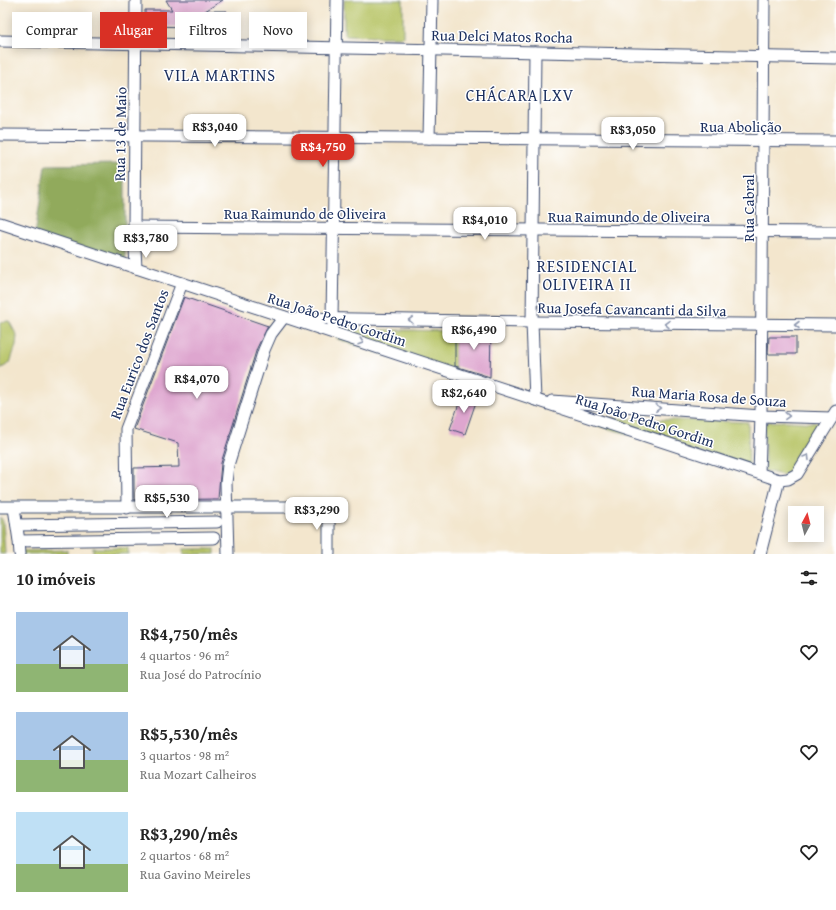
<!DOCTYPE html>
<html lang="pt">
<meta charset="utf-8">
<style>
:root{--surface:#fff;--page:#f6f6f6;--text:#222;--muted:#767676;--accent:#d93025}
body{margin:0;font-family:"Gentium Book Plus",serif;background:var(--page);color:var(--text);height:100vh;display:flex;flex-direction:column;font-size:15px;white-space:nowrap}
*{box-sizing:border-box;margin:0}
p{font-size:13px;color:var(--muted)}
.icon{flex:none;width:22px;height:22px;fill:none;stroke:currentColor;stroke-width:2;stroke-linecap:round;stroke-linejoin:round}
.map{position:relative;height:554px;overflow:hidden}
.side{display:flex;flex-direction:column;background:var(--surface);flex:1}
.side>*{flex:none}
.top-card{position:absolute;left:12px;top:12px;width:400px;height:36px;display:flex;gap:8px}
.needle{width:26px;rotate:7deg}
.buttons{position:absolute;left:788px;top:506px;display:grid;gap:8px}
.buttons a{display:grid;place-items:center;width:36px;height:36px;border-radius:0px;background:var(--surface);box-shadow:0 2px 10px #0003;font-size:20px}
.price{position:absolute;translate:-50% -34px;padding:0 9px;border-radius:8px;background:#fff;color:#222;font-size:13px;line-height:26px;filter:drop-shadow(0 1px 2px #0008)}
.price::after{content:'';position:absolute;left:50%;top:24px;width:12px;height:9px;margin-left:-6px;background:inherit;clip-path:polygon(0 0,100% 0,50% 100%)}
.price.current{background:var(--accent);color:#fff}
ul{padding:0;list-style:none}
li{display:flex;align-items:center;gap:12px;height:100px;padding:0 16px}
li span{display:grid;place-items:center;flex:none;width:112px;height:80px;border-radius:0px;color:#555}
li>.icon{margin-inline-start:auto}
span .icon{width:48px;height:48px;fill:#fffc;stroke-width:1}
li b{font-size:17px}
h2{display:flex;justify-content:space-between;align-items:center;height:48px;padding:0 16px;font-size:17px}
.tag{padding:0 14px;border-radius:0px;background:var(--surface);box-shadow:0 2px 10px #0003;font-size:14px;line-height:36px}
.tag.current{background:var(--accent);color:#fff}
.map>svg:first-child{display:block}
</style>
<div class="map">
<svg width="836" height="554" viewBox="0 0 836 554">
<rect width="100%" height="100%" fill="#fff"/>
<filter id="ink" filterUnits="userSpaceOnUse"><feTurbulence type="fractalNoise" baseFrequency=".025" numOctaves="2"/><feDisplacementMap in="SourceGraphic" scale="8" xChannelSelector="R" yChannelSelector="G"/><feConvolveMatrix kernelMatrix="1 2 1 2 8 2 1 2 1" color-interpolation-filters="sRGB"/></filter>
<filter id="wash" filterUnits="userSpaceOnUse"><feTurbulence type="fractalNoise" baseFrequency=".012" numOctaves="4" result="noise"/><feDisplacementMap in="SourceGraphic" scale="16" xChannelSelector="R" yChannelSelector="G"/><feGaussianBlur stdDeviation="0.9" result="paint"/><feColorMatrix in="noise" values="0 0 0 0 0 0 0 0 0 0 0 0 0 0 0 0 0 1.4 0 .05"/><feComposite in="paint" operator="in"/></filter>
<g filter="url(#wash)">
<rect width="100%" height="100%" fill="#f3e6cd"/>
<!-- green -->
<g fill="#b7c466" stroke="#697a62">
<path d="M344 0H403V37H377V36L344 35Z"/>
<path d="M9 321 17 336 16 345 10 363 0 369V322Z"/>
<path d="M338 329 455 331V378L337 339Z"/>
<path d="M597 418 748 422 749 466 594 425 593 420Z"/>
<path d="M787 421 819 423 813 435 800 453 790 471 783 475 765 471 764 422Z"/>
<path d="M0 517 3 521 5 554H0Z"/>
<rect x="93" y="548" width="35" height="6"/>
<rect x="184" y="549" width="31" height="5"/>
<path d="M67 550V554H21V551Z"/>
</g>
<!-- forest -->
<path fill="#91aa5b" stroke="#566c5c" d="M125 164V262L35 235 45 166 47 165Z"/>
<g id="blocks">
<!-- building -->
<g fill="#dea6cf">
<path d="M166 0H223L205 11H227L224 16 227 21 223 28 152 26V28H145V10H172Z"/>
<path d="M184 297 268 326 257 348 221 463 218 499 134 500V468L179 467 178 443 134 429Z"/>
<path d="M455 331H491L490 377 455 366Z"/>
<path d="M769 337H796V354H768Z"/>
<path d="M462 395 477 399 465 434 450 429Z"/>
</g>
</g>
</g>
<g filter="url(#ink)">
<use href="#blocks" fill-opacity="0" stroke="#3b4a6f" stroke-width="1"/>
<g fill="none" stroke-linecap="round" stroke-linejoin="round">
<!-- minor casing -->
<g stroke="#3b4a6f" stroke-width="13">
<g id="minor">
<path d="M0 41 836 58"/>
<path d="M535 52 532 322 535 400"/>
<path d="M0 135 836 141"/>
<path d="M429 138 432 0"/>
<path d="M0 223 779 480 788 479 797 474 836 411"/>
<path d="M134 227 836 232"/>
<path d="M136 268 134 227 136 0"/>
<path d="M299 318 532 322 836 325"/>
<path d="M333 325 332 319 337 0"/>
<path d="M552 401 761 416 832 418"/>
<path d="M759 473 761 416 764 0"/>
<path d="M0 507H329V554"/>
<path d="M14 508 19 541 20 554"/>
<path d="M127 508 126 429 182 283"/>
<path d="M17 525 217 522"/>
<path d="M19 541 214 538"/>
<path d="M228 554 226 483 228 465 264 350 271 334 284 317"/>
<path d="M760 554 779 480"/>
</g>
</g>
<!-- minor -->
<use href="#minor" stroke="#fff" stroke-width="11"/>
</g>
<!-- one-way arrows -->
<defs><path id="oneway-chevron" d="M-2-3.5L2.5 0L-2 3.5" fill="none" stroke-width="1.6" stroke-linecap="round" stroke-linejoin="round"/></defs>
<g stroke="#8d97ae">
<use href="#oneway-chevron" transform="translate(411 320) rotate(-179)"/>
<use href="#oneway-chevron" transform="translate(667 324) rotate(-179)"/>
<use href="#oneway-chevron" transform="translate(797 325) rotate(-180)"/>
<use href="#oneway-chevron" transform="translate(361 342) rotate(18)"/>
<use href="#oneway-chevron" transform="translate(658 408) rotate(4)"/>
<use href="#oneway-chevron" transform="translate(787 416) rotate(2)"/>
<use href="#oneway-chevron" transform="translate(807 457) rotate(-59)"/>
</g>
</g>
<g text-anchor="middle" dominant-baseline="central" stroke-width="3" stroke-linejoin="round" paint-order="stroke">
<!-- street labels -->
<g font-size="15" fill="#1b2f5e" stroke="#fff">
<text transform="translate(502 36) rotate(1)">Rua Delci Matos Rocha</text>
<text x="741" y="126">Rua Abolição</text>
<text transform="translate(120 134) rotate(-89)">Rua 13 de Maio</text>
<text transform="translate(748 208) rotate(-90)">Rua Cabral</text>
<text x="305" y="213">Rua Raimundo de Oliveira</text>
<text x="629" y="216">Rua Raimundo de Oliveira</text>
<text transform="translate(632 309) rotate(1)">Rua Josefa Cavancanti da Silva</text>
<text transform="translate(337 319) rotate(18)">Rua João Pedro Gordim</text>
<text transform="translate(139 354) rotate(-69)">Rua Eurico dos Santos</text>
<text transform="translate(709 396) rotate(4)">Rua Maria Rosa de Souza</text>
<text transform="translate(645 420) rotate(18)">Rua João Pedro Gordim</text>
</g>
<!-- neighbourhood labels -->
<g font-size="16" letter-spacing="1" fill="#1b2f5e" stroke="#fff">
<text x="220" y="75">VILA MARTINS</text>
<text x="520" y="95">CHÁCARA LXV</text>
<text x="587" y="266">RESIDENCIAL<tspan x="587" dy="18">OLIVEIRA II</tspan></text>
</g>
</g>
</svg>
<div class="buttons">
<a><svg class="needle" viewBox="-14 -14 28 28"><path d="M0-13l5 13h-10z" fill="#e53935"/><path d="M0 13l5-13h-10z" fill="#767676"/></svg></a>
</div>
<b class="price" style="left:215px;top:148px">R$3,040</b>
<b class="price" style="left:633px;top:151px">R$3,050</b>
<b class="price current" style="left:323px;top:168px">R$4,750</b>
<b class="price" style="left:485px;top:241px">R$4,010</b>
<b class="price" style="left:146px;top:259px">R$3,780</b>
<b class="price" style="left:474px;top:351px">R$6,490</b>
<b class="price" style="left:197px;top:400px">R$4,070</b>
<b class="price" style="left:464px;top:414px">R$2,640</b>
<b class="price" style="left:167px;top:519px">R$5,530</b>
<b class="price" style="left:317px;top:531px">R$3,290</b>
<div class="top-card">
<a class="tag">Comprar</a>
<a class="tag current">Alugar</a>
<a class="tag">Filtros</a>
<a class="tag">Novo</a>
</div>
</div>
<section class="side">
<h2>10 imóveis<svg class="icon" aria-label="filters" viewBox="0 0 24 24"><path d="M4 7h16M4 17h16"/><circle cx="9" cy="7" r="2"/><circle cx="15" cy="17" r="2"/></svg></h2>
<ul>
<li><span style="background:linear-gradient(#a9c7e8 65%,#8fb573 0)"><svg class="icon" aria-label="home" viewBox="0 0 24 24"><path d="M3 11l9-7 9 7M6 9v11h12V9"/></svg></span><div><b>R$4,750/mês</b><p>4 quartos · 96 m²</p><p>Rua José do Patrocínio</p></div><svg class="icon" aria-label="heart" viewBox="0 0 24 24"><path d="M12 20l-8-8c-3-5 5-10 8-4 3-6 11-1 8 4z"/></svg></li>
<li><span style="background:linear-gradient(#a9c7e8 60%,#8fb573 0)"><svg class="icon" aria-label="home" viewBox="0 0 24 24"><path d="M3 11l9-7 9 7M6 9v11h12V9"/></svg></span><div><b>R$5,530/mês</b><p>3 quartos · 98 m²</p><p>Rua Mozart Calheiros</p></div><svg class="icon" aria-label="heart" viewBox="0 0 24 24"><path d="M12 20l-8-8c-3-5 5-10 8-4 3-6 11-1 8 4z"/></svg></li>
<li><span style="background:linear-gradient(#bfe0f5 65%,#8fb573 0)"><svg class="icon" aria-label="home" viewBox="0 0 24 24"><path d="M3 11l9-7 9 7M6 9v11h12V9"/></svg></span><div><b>R$3,290/mês</b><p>2 quartos · 68 m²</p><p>Rua Gavino Meireles</p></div><svg class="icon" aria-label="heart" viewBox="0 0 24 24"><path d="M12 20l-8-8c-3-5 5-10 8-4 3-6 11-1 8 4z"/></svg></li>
</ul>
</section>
